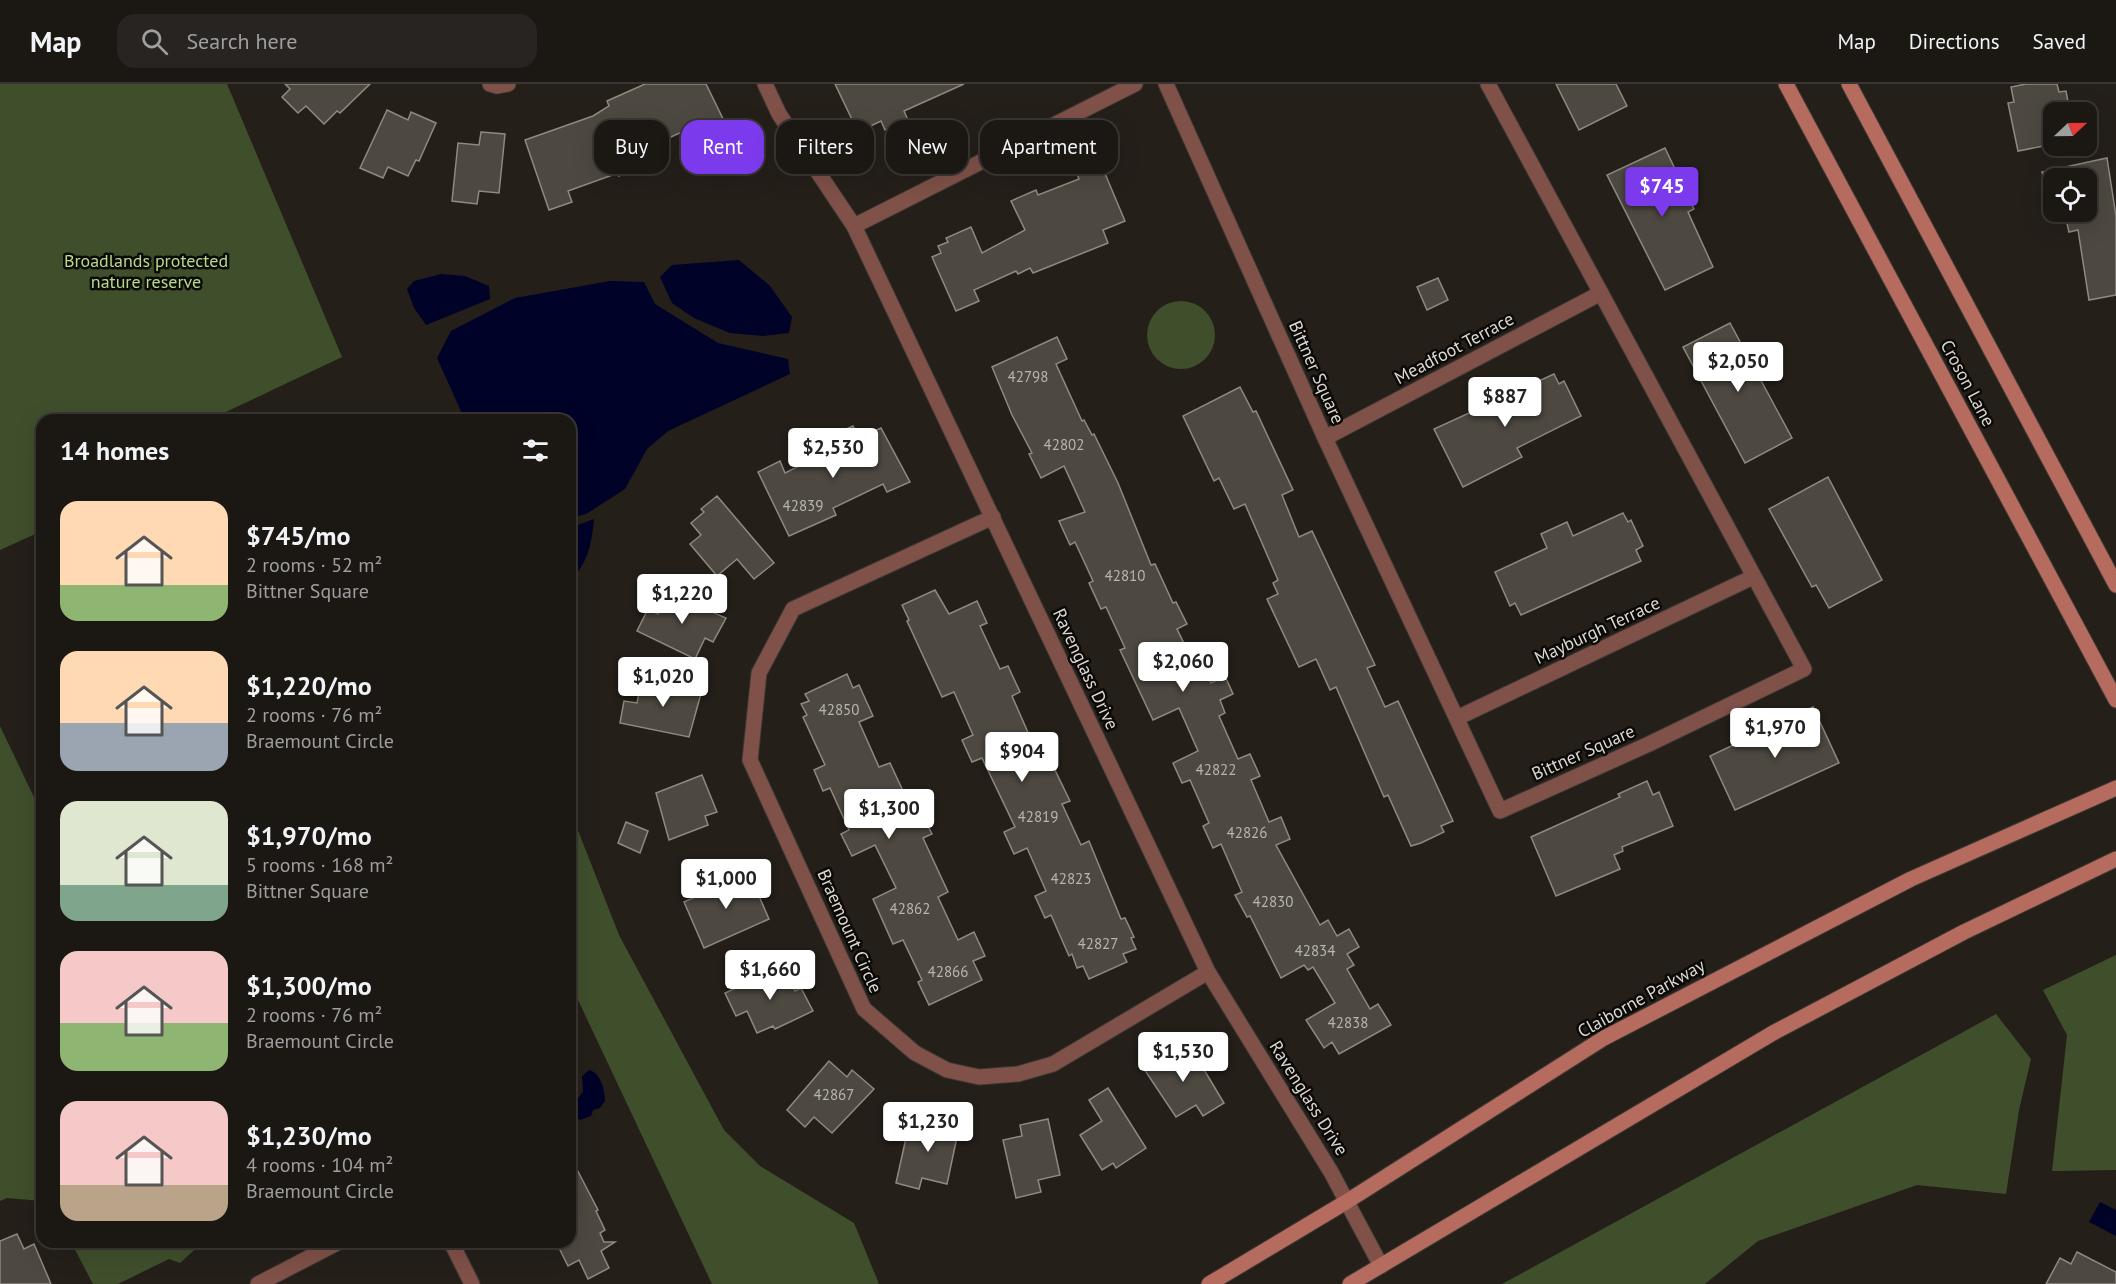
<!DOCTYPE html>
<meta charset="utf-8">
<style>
:root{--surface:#1b1713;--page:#282421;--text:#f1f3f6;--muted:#a09fa0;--line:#393633;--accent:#7c3aed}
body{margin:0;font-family:"PT Sans",sans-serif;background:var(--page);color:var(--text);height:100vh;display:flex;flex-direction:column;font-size:22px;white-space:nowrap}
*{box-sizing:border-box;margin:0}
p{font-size:20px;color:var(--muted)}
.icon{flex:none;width:33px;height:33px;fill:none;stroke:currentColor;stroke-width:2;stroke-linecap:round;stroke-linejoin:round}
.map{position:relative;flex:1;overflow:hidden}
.panel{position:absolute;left:36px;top:330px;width:540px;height:834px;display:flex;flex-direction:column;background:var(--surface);border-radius:18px;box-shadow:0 6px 24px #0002,0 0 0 2px var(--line)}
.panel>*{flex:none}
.top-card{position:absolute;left:594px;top:36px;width:570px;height:54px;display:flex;gap:12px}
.needle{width:39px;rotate:68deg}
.buttons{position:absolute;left:2043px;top:18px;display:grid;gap:12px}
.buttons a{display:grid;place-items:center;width:54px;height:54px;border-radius:12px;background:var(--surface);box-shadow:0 6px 24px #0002,0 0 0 2px var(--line);font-size:30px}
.price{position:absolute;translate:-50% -51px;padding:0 14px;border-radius:6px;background:#fff;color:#222;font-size:20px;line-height:39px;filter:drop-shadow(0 2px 3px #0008)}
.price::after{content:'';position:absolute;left:50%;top:36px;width:18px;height:14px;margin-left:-9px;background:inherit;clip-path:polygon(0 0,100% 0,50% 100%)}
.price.current{background:var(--accent);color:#fff}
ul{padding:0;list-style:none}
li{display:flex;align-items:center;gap:18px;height:150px;padding:0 24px}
li span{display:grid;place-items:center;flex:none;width:168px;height:120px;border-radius:18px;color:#555}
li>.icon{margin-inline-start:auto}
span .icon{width:72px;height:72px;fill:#fffc;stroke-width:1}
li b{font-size:26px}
h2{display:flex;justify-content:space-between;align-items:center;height:72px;padding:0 24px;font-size:26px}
.chip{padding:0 21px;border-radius:18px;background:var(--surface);box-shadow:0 6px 24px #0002,0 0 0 2px var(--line);font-size:21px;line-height:54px}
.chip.current{background:var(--accent);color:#fff}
header{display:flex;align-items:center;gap:36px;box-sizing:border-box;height:84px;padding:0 30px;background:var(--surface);border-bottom:2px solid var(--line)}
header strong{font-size:28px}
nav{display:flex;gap:33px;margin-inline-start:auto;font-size:21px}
.search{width:420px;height:54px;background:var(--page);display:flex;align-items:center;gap:15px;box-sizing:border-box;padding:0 21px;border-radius:18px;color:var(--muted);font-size:22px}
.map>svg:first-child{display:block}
</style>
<header>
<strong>Map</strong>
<div class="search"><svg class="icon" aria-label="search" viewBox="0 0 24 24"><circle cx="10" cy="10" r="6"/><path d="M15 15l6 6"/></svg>Search here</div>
<nav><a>Map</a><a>Directions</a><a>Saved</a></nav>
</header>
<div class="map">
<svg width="2116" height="1200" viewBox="0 0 2116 1200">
<rect width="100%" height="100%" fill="#241f19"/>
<!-- green -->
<g fill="#3f4f2c">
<path d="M0 0H227L342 273 209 336H42V447L0 466Z"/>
<circle cx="1181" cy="251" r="34"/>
<path d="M0 642 42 730V1117L7 1114 0 1117Z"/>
<path d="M570 726 619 851 724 1046 760 1082 854 1139 879 1200H712L570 899Z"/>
<path d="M2116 871V1086L2052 1087 2067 951 2043 906Z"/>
<path d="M1996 930 2031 975 2019 1026 2006 1110 1917 1101 1758 1157 1705 1200H1502Z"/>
<path d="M71 1158H203L180 1179 169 1175 118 1200H93Z"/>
</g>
<!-- water -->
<g fill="#000228">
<path d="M739 176 770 202 792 233 789 249 763 252 730 249 694 234 672 219 660 193 672 181Z"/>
<path d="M441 190 465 192 489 202 490 215 426 241 414 224 407 205 414 197Z"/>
<path d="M610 197 644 198 655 220 718 259 788 275 790 290 668 347 647 365 625 405 586 430 570 434V336H465L437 274 451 247 515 214Z"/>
<path d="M594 435C592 456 588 482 570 495V444Z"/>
<path d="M589 986C601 989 605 1006 605 1017L600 1024 593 1026 591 1032 580 1036 572 1031 570 1026 583 1007 582 992Z"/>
<path d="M2100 1118 2116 1126V1152L2089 1138Z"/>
</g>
<!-- building -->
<g fill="#4d4840" stroke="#8f8980" stroke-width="1.5" fill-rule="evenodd">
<path d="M285 0H370L340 29 337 27 324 40 306 22 298 29 282 13 290 5Z"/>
<path d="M645 0H706L726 41 703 52 697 41 636 69 642 81 619 92 618 89 568 107 572 118 549 126 525 56 593 32 609 22 607 17Z"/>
<path d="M835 0H964L904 27 908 36 885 46 881 37 858 48Z"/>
<path d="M1556 0H1616L1627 22 1579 46Z"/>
<path d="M2026 0H2057L2059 8 2066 7 2070 28H2054V60L2018 67 2008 19 2014 18 2011 3Z"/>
<path d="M387 26 408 36 411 28 436 39 419 77 416 76 408 92 388 83 383 94 360 84Z"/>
<path d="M481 48 505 50 499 109 479 107 477 120 452 117 458 59 479 61Z"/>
<path d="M1665 64 1694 125 1688 128 1713 183 1665 206 1607 91Z"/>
<path d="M2107 74 2116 132V211L2089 216 2078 146 2069 148 2065 131 2051 134 2042 88ZM2054 94H2086V128H2054Z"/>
<path d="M1101 80 1125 137 1103 146 1108 159 1033 189 1030 184 1018 190 1016 187 974 206 979 217 956 227 932 173 941 169 938 162 948 158 946 154 971 143 982 169 1025 146 1011 117 1036 106 1038 111 1079 95 1077 90Z"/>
<path d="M1438 194 1448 216 1427 226 1417 203Z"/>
<path d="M1730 239 1792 354 1745 379 1683 263Z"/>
<path d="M1057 253 1067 275 1056 280 1082 337 1084 336 1092 351 1094 350 1118 399 1151 481 1155 480 1173 519 1176 518 1187 540 1177 545 1197 586 1204 582 1211 599 1225 592 1233 610 1220 616 1225 629 1219 632 1238 675 1250 670 1260 692 1251 696 1269 738 1281 733 1290 755 1276 761 1320 841 1328 836 1337 852 1349 845 1359 863 1347 870 1354 881 1347 885 1370 925 1378 920 1391 941 1339 970 1332 958 1324 964 1306 936 1335 919 1313 883 1308 886 1304 881 1281 894 1250 832 1247 833 1235 811 1242 808 1221 760 1213 764 1203 742 1209 739 1190 696 1182 699 1173 679 1198 667 1179 624 1153 636 1120 566 1125 564 1106 523 1101 525 1089 499 1093 497 1075 458 1070 461 1059 437 1085 428 1064 382 1041 394 1029 370 1032 369 1012 331 992 283Z"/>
<path d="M1554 290 1559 300 1564 297 1581 332 1517 364 1522 373 1463 403 1434 345Z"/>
<path d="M1240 303 1253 328 1256 327 1293 406 1282 411 1299 453 1312 447 1375 581 1367 584 1385 623 1398 617 1453 737 1441 742 1444 748 1421 759 1411 762 1388 711 1384 713 1336 603 1330 606 1316 575 1299 583 1267 515 1278 510 1273 499 1278 496 1245 420 1234 425 1219 394 1214 397 1183 332Z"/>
<path d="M853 342 859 354 881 344 910 398 887 408 883 400 833 424 836 431 789 452 758 388 780 377 785 389 838 363 833 351Z"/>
<path d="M1828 393 1882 496 1829 524 1816 501 1812 503 1769 425Z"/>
<path d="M717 412 774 479 754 495 737 475 717 492 690 460 701 451 691 439 704 428 701 425Z"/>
<path d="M1623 429 1628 438 1631 436 1643 462 1636 466 1641 477 1521 531 1515 519 1510 522 1495 488 1547 464 1541 450 1567 438 1573 452Z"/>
<path d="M935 506 949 530 977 517 987 539 980 542 1000 585 1008 582 1020 608 1012 612 1030 653 1037 649 1070 717 1062 720 1081 761 1089 757 1121 835 1125 834 1134 853 1131 854 1136 865 1123 870 1127 878 1089 895 1083 882 1077 884 1072 870 1069 872 1051 831 1045 834 1035 812 1046 807 1027 764 1014 770 1004 748 1015 743 982 674 972 678 962 656 973 651 954 608 942 613 907 537 909 536 902 521Z"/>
<path d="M669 509 726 534 713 558 705 554 695 575 637 547 648 525 658 530Z"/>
<path d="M847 590 853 604 859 601 873 632 859 638 879 683 890 679 916 735 923 732 932 750 923 754 948 808 938 813 958 856 974 848 985 872 973 877 982 896 929 921 918 898 922 896 903 856 893 860 873 815 896 804 875 761 852 772 841 750 849 746 830 704 823 707 814 686 825 681 803 633 807 631 801 620 809 617 805 610Z"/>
<path d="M642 594 702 606 689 653 620 639 624 617 637 619Z"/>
<path d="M1813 623 1839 679 1735 726 1710 672Z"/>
<path d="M702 691 717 728 705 732 708 741 669 756 656 709Z"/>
<path d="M1647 697 1653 711 1659 708 1673 742 1622 763 1623 767 1614 771 1620 785 1556 812 1531 753 1620 713 1618 710Z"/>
<path d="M626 738 648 747 640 769 618 759Z"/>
<path d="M749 789 769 835 704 864 684 818Z"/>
<path d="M783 882 795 907 801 904 813 927 775 945 773 942 757 949 747 927 736 932 725 909Z"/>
<path d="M1191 964 1224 1019 1203 1032 1196 1021 1176 1033 1142 982 1165 968 1170 976Z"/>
<path d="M829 977 847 993 852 986 874 1005 832 1049 814 1033 805 1043 787 1026Z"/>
<path d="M1108 1004 1146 1064 1116 1084 1113 1079 1102 1086 1080 1051 1102 1037 1089 1016Z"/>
<path d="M936 1034 960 1039 947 1100 922 1094 919 1105 896 1099 910 1036 934 1041Z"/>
<path d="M1048 1035 1060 1091 1038 1096 1041 1108 1016 1114 1003 1056 1022 1052 1020 1041Z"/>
<path d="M570 1072 598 1126 596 1127 605 1146 600 1149 604 1158H615L601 1167 609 1184 588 1195 579 1176 568 1182 556 1158H570Z"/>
<path d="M17 1150 24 1165 34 1160 51 1200H0V1157Z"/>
<path d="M2077 1168 2116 1188V1200H2046L2060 1174 2071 1180Z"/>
</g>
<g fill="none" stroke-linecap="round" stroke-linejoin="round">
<!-- street casing -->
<g stroke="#3e3933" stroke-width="17">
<g id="street">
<path d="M490 0 497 2 508 0"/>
<path d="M765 0 779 30 854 142 1208 888 1331 1088 1381 1182"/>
<path d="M1166 0 1325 354 1500 727 1649 660 1804 585 1488 0"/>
<path d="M854 142 1135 0"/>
<path d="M1325 354 1601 209"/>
<path d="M993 433 793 525 759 589 750 676 864 925 915 969 947 986 979 993 1018 990 1053 980 1208 888"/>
<path d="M1457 634 1753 493"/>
<path d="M451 1158 472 1200"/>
<path d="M258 1200 339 1158"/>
</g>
</g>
<!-- secondary casing -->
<g stroke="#3e3933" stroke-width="17">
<g id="secondary">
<path d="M1786 0 2116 616"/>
<path d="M1849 0 2116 501"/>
<path d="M1209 1200 1346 1118 1604 954 1911 795 2116 704"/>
<path d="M1350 1200 1773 949 1964 848 2116 775"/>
</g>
</g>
<!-- street -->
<use href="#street" stroke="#7f5148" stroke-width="15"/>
<!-- secondary -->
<use href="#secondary" stroke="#b56b5e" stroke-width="15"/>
</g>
<g text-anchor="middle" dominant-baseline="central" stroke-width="5" stroke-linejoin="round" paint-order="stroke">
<!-- number labels -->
<g font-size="15" fill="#b8b5af">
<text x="1028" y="292">42798</text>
<text x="1064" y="360">42802</text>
<text x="803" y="421">42839</text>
<text x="1125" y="491">42810</text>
<text x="839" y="625">42850</text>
<text x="1216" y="685">42822</text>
<text x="1038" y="732">42819</text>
<text x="1247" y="748">42826</text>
<text x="1071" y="794">42823</text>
<text x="1273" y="817">42830</text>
<text x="910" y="824">42862</text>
<text x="1098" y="859">42827</text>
<text x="1315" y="866">42834</text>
<text x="948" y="887">42866</text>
<text x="1348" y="938">42838</text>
<text x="834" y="1010">42867</text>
</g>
<!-- park labels -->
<g font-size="18" fill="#b5db8b" stroke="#0c0a07">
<text x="146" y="176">Broadlands protected<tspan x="146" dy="21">nature reserve</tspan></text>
</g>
<!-- street labels -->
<g font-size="18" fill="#dcd9d4" stroke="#0c0a07">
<text transform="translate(1454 264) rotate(-28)">Meadfoot Terrace</text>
<text transform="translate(1317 288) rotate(66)">Bittner Square</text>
<text transform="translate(1968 299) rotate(62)">Croson Lane</text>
<text transform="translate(1597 546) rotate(-25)">Mayburgh Terrace</text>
<text transform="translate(1086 585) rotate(65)">Ravenglass Drive</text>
<text transform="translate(1583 668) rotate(-24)">Bittner Square</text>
<text transform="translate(850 847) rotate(66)">Braemount Circle</text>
<text transform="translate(1641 914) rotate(-29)">Claiborne Parkway</text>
<text transform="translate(1309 1014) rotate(58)">Ravenglass Drive</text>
</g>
</g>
</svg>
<div class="buttons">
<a><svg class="needle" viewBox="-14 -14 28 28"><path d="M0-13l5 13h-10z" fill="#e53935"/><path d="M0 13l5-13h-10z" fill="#a09fa0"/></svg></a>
<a><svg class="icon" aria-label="locate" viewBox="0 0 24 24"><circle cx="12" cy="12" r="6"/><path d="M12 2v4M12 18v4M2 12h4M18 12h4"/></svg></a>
</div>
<b class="price current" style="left:1662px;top:134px">$745</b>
<b class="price" style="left:1738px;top:309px">$2,050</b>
<b class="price" style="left:1505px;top:344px">$887</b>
<b class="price" style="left:833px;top:395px">$2,530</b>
<b class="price" style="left:682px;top:541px">$1,220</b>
<b class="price" style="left:1183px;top:609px">$2,060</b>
<b class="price" style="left:663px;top:624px">$1,020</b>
<b class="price" style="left:1775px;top:675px">$1,970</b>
<b class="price" style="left:1022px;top:699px">$904</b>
<b class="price" style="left:889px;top:756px">$1,300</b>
<b class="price" style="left:726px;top:826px">$1,000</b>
<b class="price" style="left:770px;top:917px">$1,660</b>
<b class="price" style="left:1183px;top:999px">$1,530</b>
<b class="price" style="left:928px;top:1069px">$1,230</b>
<div class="top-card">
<a class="chip">Buy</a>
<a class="chip current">Rent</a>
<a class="chip">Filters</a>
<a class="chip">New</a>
<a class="chip">Apartment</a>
</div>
<section class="panel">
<h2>14 homes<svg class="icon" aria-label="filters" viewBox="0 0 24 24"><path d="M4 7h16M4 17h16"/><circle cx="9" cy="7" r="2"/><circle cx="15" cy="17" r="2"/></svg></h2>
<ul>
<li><span style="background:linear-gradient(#ffd9b3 70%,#8fb573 0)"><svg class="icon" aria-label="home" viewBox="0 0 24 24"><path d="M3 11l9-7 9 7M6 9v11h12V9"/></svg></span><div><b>$745/mo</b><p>2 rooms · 52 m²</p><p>Bittner Square</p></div></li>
<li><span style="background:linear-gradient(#ffd9b3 60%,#9aa5b1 0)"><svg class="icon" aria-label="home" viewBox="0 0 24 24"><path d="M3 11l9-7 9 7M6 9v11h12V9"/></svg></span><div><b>$1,220/mo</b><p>2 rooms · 76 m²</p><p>Braemount Circle</p></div></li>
<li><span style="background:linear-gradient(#dfe7d0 70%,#7fa58c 0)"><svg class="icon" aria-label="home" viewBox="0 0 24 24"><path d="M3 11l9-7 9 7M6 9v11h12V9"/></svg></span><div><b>$1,970/mo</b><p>5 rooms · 168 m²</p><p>Bittner Square</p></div></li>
<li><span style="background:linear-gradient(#f6c9c9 60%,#8fb573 0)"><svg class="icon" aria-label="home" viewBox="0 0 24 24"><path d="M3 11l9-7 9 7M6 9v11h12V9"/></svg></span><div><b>$1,300/mo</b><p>2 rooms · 76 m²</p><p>Braemount Circle</p></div></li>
<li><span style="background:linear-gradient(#f6c9c9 70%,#b9a48a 0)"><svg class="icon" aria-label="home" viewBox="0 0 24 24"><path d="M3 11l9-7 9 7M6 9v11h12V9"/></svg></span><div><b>$1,230/mo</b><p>4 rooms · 104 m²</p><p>Braemount Circle</p></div></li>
</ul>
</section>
</div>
